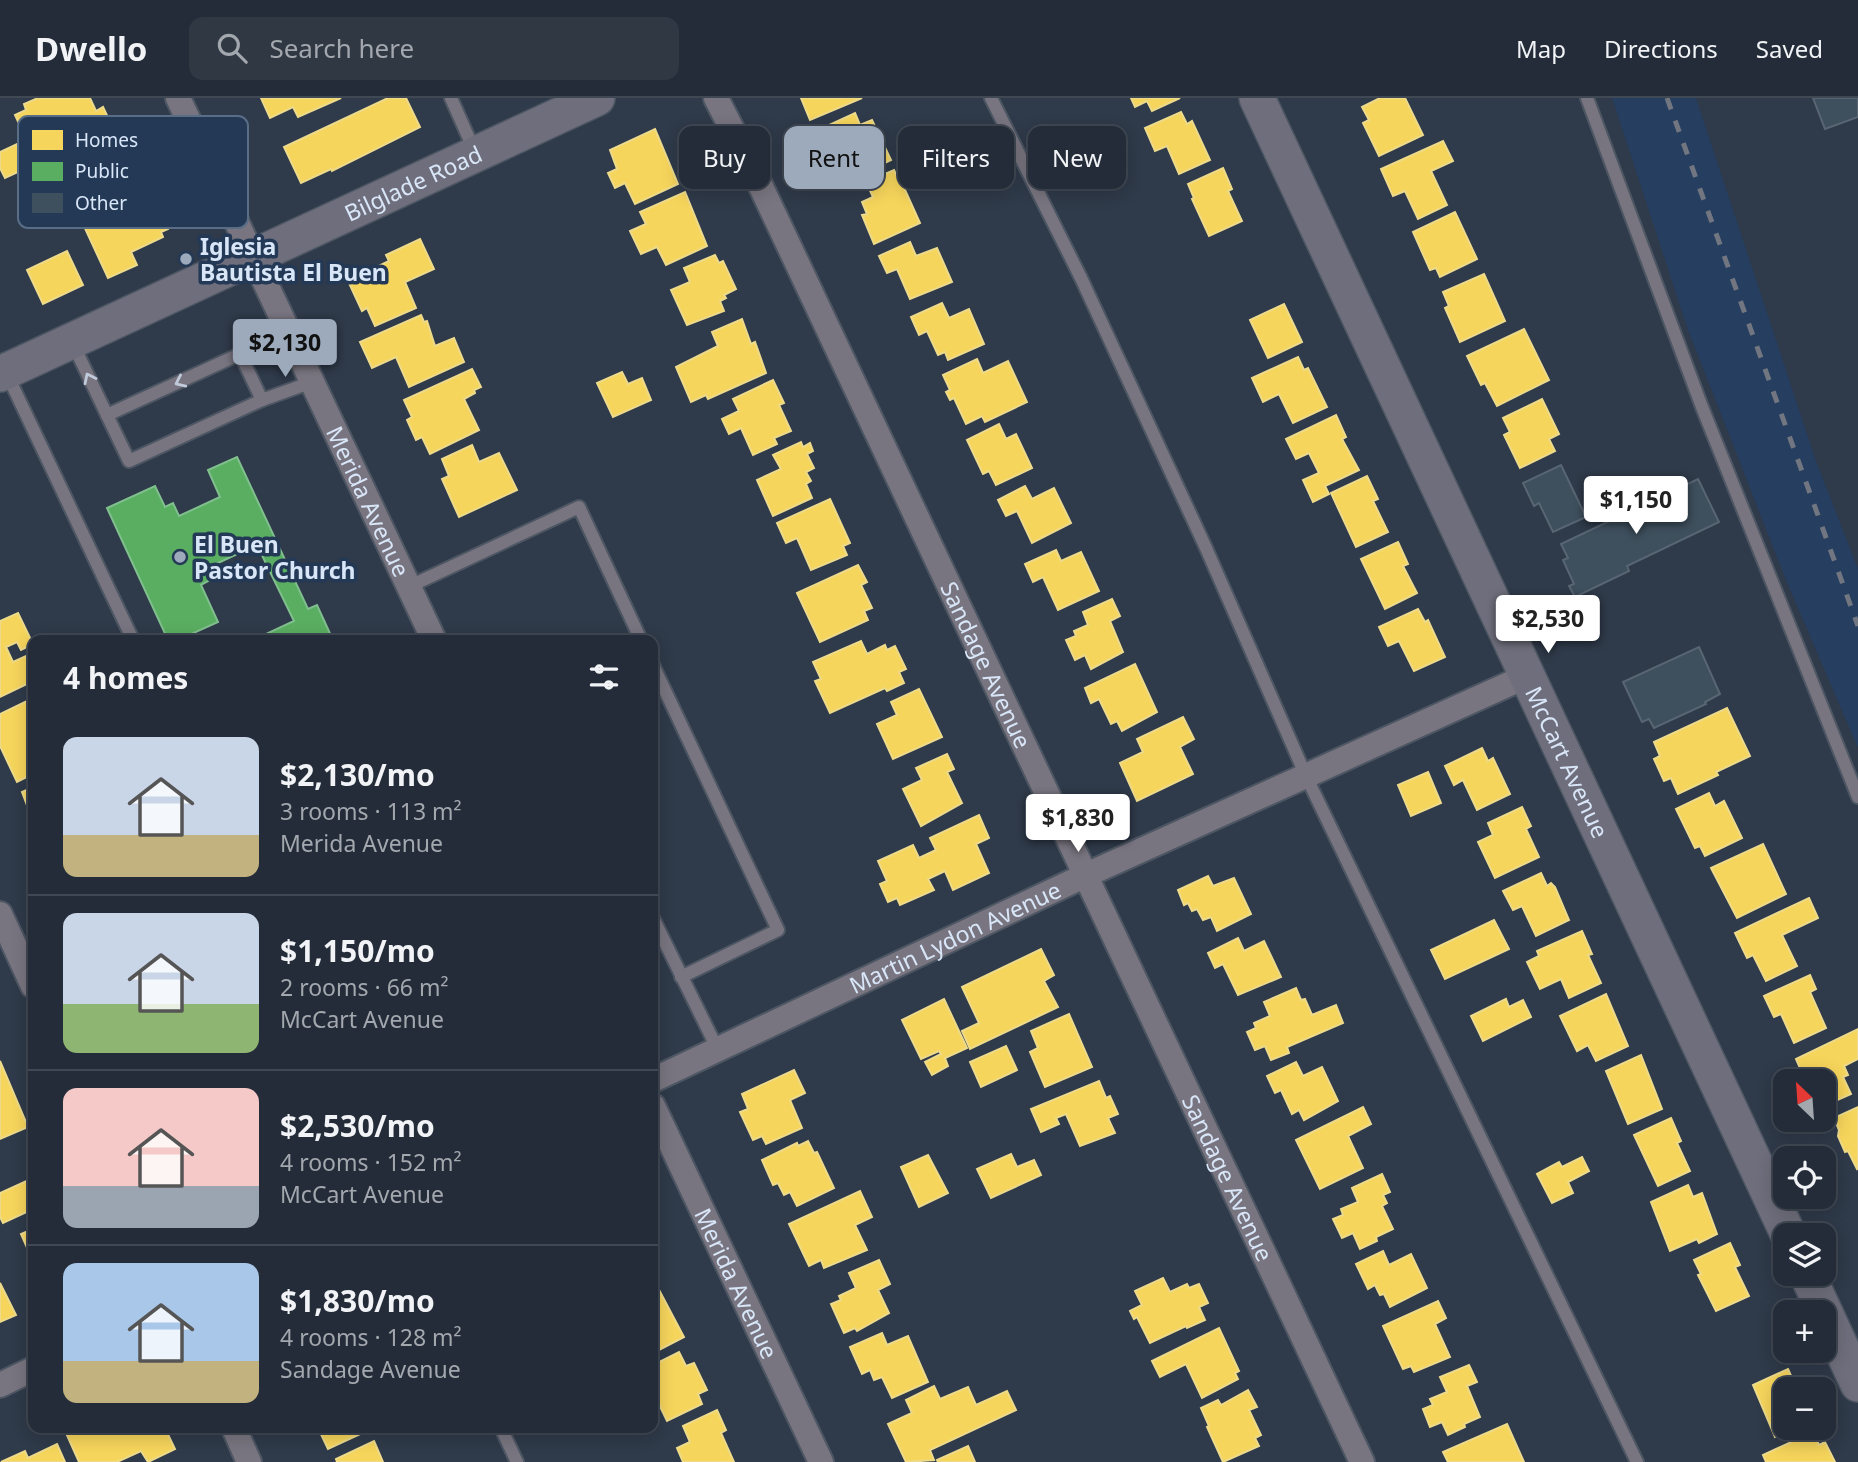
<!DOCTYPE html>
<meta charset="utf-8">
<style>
:root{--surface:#232c38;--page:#2f3843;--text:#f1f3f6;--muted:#a3a7ae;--line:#404853;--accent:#9daabb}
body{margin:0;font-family:"Noto Sans",sans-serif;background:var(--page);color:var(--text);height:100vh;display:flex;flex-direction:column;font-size:26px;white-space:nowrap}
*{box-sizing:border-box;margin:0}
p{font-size:23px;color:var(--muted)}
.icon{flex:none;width:38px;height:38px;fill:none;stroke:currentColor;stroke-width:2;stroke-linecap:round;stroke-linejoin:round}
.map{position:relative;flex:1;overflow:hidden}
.drawer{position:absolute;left:28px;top:537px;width:630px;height:798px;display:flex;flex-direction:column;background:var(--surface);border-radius:14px;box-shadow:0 4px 18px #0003,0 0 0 2px var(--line)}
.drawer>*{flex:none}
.hud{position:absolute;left:679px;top:28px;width:665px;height:63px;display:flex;gap:14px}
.needle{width:46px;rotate:335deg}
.buttons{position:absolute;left:1773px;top:971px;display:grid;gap:14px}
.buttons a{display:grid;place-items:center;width:63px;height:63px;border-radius:14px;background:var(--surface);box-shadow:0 4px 18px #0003,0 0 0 2px var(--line);font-size:35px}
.price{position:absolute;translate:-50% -60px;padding:0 16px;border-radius:7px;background:#fff;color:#222;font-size:23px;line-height:46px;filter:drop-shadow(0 2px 4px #0008)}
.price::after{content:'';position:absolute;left:50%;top:42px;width:21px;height:16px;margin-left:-10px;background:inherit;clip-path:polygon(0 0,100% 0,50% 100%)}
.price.on{background:var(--accent);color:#111}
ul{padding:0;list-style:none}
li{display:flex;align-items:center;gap:21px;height:175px;padding:0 35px}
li+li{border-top:2px solid var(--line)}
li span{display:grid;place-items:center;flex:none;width:196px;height:140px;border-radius:14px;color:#555}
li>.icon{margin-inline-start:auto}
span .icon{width:84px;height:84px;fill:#fffc;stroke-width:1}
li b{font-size:30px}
h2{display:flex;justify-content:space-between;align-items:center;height:84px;padding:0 35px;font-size:30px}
.chip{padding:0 24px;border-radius:14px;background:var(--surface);box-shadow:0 4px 18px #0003,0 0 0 2px var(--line);font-size:24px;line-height:63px}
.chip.on{background:var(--accent);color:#111}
header{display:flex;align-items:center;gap:42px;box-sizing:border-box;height:98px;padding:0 35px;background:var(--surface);border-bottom:2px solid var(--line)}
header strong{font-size:33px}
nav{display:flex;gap:38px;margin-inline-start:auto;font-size:24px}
.search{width:490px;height:63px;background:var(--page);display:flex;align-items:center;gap:18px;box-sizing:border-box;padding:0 24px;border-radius:14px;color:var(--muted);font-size:26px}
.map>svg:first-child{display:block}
</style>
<header>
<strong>Dwello</strong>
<div class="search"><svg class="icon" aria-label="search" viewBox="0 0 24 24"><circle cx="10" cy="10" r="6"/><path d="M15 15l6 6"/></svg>Search here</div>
<nav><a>Map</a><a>Directions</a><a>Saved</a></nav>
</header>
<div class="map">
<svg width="1858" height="1364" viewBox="0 0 1858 1364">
<rect width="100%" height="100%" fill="#2f3a4a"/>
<!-- built -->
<path fill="#263e5f" d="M1612 0H1696L1816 363 1858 471V650L1786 482 1688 232Z"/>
<!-- homes -->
<g fill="#f6d55c" stroke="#edda8b" stroke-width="2">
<path d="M38 0H90L96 13 103 9 113 30 5 80 0 70V54L17 46 20 52 29 47 15 17 26 12 24 6Z"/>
<path d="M261 0H341L298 19 293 9 270 20Z"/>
<path d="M388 0H406L420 29 332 73 331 71 301 85 284 49Z"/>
<path d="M801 0H862L810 22Z"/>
<path d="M1131 0H1180L1152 13 1147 3 1135 9Z"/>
<path d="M1380 0H1405L1423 37 1379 58 1363 25 1369 22 1362 9Z"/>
<path d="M1181 14 1187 26 1192 23 1210 62 1179 76 1167 48 1155 53 1145 30Z"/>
<path d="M855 15 860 27 872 22 891 62 845 84 831 54 838 51 827 28Z"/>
<path d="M655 31 678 86 635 106 625 85 615 90 608 75 617 71 610 52Z"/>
<path d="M117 39 145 100 152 96 168 131 161 134 163 139 131 154 137 167 108 180 83 126 106 115 100 102 93 106 91 102 83 105 67 70 74 67 71 60Z"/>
<path d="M1443 43 1453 63 1431 73 1447 107 1418 121 1405 93 1393 98 1381 71Z"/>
<path d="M1223 70 1232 91 1228 93 1242 123 1209 138 1192 101 1194 100 1188 86Z"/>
<path d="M894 72 900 86 902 85 920 125 874 146 862 117 867 116 862 104 873 99 866 84Z"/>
<path d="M685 94 707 148 666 167 657 149 641 156 630 133 646 126 640 114Z"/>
<path d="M1455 114 1477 161 1440 179 1436 170 1430 172 1413 134Z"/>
<path d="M420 141 434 171 405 184 416 210 375 228 367 210 362 213 348 183 389 163 386 157Z"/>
<path d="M910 144 916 158 937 150 952 184 910 201 897 171 887 175 879 158Z"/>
<path d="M67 153 83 187 43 206 27 172Z"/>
<path d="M715 157 719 165 723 163 736 191 724 197 726 200 720 203 724 213 687 227 671 192 690 184 684 170Z"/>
<path d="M1484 176 1505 223 1460 244 1445 210 1449 208 1443 194Z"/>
<path d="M942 205 949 220 969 211 984 246 948 262 945 254 938 257 927 233 919 237 911 219Z"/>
<path d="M1284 206 1302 244 1268 260 1250 222Z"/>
<path d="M421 217 424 224 427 223 435 248 454 240 464 264 409 289 396 259 372 270 360 244Z"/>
<path d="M742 221 751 246 755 244 766 275 708 301 706 297 691 304 676 269 718 248 712 234Z"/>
<path d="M1524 231 1549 282 1497 308 1485 285 1481 287 1467 258Z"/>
<path d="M1298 259 1304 272 1308 270 1327 309 1293 325 1279 296 1263 304 1252 280Z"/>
<path d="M977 261 983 275 1008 263 1027 304 985 324 982 318 966 326 954 300 950 302 946 294 950 292 943 277Z"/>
<path d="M472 271 481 289 474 292 475 295 464 301 479 332 430 356 422 339 416 342 407 322 412 319 404 302Z"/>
<path d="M622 274 628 286 642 280 651 302 613 319 597 285Z"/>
<path d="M773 282 784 305 779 307 791 333 774 340 777 346 753 357 741 330 729 336 722 321 739 313 733 301Z"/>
<path d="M1542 301 1559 336 1549 341 1555 353 1520 370 1504 337 1510 334 1503 320Z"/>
<path d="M1336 317 1346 339 1342 341 1359 372 1325 388 1329 396 1313 404 1303 382 1319 375 1309 355 1296 361 1286 341Z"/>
<path d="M999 326 1006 341 1016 336 1032 370 996 387 989 373 983 376 967 342Z"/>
<path d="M801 344 803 349 810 345 813 353 807 356 814 370 806 374 811 383 806 386 812 400 773 418 757 382 781 371 773 357Z"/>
<path d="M472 347 479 364 499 355 517 392 459 419 442 381 449 378 442 361Z"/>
<path d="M1367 378 1378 401 1373 403 1388 434 1356 449 1331 395Z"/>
<path d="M1025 388 1032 401 1054 390 1071 425 1032 445 1017 413 1006 418 998 402Z"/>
<path d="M830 401 850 445 843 448 847 457 811 472 797 440 786 445 777 425Z"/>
<path d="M1398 444 1408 466 1403 468 1417 495 1385 511 1361 461Z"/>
<path d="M1056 452 1061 463 1081 454 1099 493 1058 512 1043 479 1033 484 1025 466Z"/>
<path d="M858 467 867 484 861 487 872 510 864 513 868 522 820 544 797 495Z"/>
<path d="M1112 501 1120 518 1110 523 1123 554 1091 571 1085 557 1075 562 1066 542 1076 538 1074 533 1088 527 1083 514Z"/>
<path d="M1418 511 1425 524 1428 522 1445 559 1414 573 1399 543 1388 548 1379 529Z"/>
<path d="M18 515 33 546 21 552 17 544 6 549 13 564 26 558 33 574V583L0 599V523Z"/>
<path d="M861 543 867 556 885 547 887 552 895 548 906 571 899 574 904 585 887 593 885 590 830 615 815 583 821 581 813 564Z"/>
<path d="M1135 566 1157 614 1122 633 1117 623 1111 626 1099 601 1091 605 1085 590Z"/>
<path d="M919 591 942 639 893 661 877 626 897 617 891 604Z"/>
<path d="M33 600V676L17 684 0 648V616Z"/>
<path d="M1727 610 1750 658 1716 674 1718 677 1678 696 1671 680 1664 683 1654 661 1660 658 1654 644Z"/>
<path d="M1183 619 1194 641 1180 649 1193 676 1137 703 1120 665 1143 654 1137 641Z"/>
<path d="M1482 650 1488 663 1493 660 1510 696 1477 712 1463 682 1454 687 1445 668Z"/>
<path d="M947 656 954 671 947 674 962 705 921 728 903 691 922 682 916 670Z"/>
<path d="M1428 674 1441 705 1411 718 1398 687Z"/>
<path d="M33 689V723L22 694Z"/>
<path d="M1709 695 1715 708 1724 703 1742 740 1705 758 1700 748 1695 750 1676 711Z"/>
<path d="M1522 709 1531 728 1526 731 1539 759 1495 780 1478 744 1493 737 1488 725Z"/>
<path d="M979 717 989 740 976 746 989 775 953 792 945 773 928 781 934 792 900 807 897 800 888 804 880 786 887 783 878 763 913 747 919 760 936 752 930 740Z"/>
<path d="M1763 746 1786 796 1737 820 1711 770Z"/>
<path d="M1541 775 1547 788 1551 785 1555 789 1569 822 1536 838 1522 808 1513 812 1503 793Z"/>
<path d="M1208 778 1213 788 1234 780 1251 816 1217 833 1211 819 1203 822 1197 811 1192 813 1188 805 1184 807 1178 792Z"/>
<path d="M1809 800 1818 820 1782 837 1797 868 1766 883 1753 857 1747 860 1735 835Z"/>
<path d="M1494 822 1509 851 1445 881 1431 852Z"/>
<path d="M1582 833 1592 856 1588 857 1601 885 1569 900 1561 881 1540 891 1527 864 1539 858 1537 853Z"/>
<path d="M1238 840 1244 853 1264 843 1281 879 1238 897 1223 866 1215 870 1208 855Z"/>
<path d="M1041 851 1054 877 1044 883 1058 909 970 951 962 933 979 925 962 889Z"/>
<path d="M1810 877 1816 891 1810 894 1826 930 1794 945 1781 916 1774 919 1764 898Z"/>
<path d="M1296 890 1301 902 1305 901 1312 917 1336 907 1343 925 1287 949 1289 955 1271 962 1265 948 1255 952 1247 934 1256 930 1254 925 1270 918 1264 904Z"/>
<path d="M1606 896 1628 948 1596 963 1588 947 1577 953 1560 918Z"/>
<path d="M944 901 967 950 945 960 948 968 932 977 925 964 941 956 939 953 921 961 902 922Z"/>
<path d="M1506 901 1509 909 1523 902 1531 919 1483 943 1471 918Z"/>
<path d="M1069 916 1092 969 1045 989 1030 954 1038 950 1031 933Z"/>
<path d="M1858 931V961L1844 968 1848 977 1843 979 1851 996 1824 1008V984H1806L1796 961Z"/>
<path d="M1006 948 1017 972 981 989 970 964Z"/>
<path d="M1641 957 1662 1011 1628 1026 1606 973Z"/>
<path d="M0 963 28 1029 0 1041Z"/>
<path d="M1296 964 1303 978 1322 969 1338 1003 1304 1022 1299 1012 1292 1016 1281 992 1275 995 1267 978Z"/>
<path d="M794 972 805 995 790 1002 802 1030 766 1046 762 1038 753 1042 740 1014 748 1011 742 996Z"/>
<path d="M1099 983 1106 1000 1110 998 1118 1016 1108 1020 1115 1035 1080 1048 1066 1016 1056 1020 1059 1026 1041 1034 1031 1011Z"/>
<path d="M1363 1009 1371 1026 1348 1038 1363 1070 1320 1091 1296 1042Z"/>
<path d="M1858 1009V1070L1857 1071 1848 1053 1845 1054 1838 1038 1839 1032 1834 1020Z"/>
<path d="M1671 1020 1681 1043 1677 1045 1690 1073 1658 1088 1634 1037Z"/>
<path d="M808 1043 814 1055 817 1054 834 1090 797 1108 790 1094 784 1097 778 1085 773 1087 762 1062 797 1045 798 1048Z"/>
<path d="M1011 1056 1017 1069 1034 1062 1041 1077 991 1100 977 1071Z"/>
<path d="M928 1057 948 1095 919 1109 901 1069Z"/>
<path d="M1582 1059 1589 1073 1568 1084 1573 1095 1552 1105 1537 1076 1559 1064 1562 1069Z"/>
<path d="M1382 1076 1390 1094 1383 1097 1387 1105 1382 1108 1393 1131 1376 1139 1377 1143 1360 1151 1353 1135 1342 1140 1333 1121 1343 1117 1341 1111 1358 1104 1352 1090Z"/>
<path d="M33 1080V1111L3 1125 0 1119V1095Z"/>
<path d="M1688 1087 1693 1099 1702 1095 1717 1136 1699 1145 1697 1141 1670 1153 1651 1104Z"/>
<path d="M860 1093 872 1119 855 1127 867 1152 824 1170 821 1162 809 1168 789 1126Z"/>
<path d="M33 1131V1163L21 1136Z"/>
<path d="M1730 1145 1740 1167 1735 1169 1749 1198 1716 1213 1698 1177 1701 1176 1694 1162Z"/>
<path d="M1383 1153 1389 1167 1411 1156 1427 1190 1390 1209 1384 1196 1380 1197 1375 1187 1368 1191 1356 1166Z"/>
<path d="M879 1162 890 1186 878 1192 889 1215 857 1233 855 1230 844 1235 831 1206 841 1202 839 1198 856 1190 849 1175Z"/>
<path d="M1163 1180 1170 1194 1187 1186 1189 1190 1199 1186 1208 1205 1199 1209 1205 1222 1187 1230 1186 1228 1150 1245 1137 1219 1134 1221 1130 1213 1142 1207 1135 1193Z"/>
<path d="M0 1185 16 1217 0 1224Z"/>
<path d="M657 1188 684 1239 653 1255V1191Z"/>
<path d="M1438 1203 1446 1220 1435 1226 1450 1259 1414 1274 1411 1268 1403 1271 1383 1228Z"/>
<path d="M1219 1230 1239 1273 1235 1275 1238 1281 1202 1300 1186 1266 1160 1279 1152 1263Z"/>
<path d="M882 1235 887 1247 908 1238 928 1284 892 1300 882 1279 874 1282 870 1272 862 1276 850 1249Z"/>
<path d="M679 1254 686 1268 694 1265 707 1292 698 1296 702 1306 667 1323 655 1298 653 1299V1267Z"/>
<path d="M1469 1267 1477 1284 1467 1288 1480 1319 1464 1326 1465 1329 1448 1337 1442 1324 1430 1329 1423 1311 1433 1307 1430 1301 1447 1294 1440 1279Z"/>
<path d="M1788 1271 1796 1289 1785 1292V1330H1794L1775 1339 1753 1287Z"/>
<path d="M934 1288 940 1301 968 1289 976 1307 1007 1293 1016 1312 930 1352 934 1362 906 1364 888 1326 912 1315 906 1302Z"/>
<path d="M1248 1292 1257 1309 1249 1312 1261 1337 1255 1340 1259 1348 1223 1364 1207 1329 1209 1328 1201 1310 1218 1302 1221 1307Z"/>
<path d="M717 1312 726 1332 721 1335 734 1364H683L677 1350 690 1344 683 1328Z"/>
<path d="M1507 1326 1524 1364H1448L1443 1354Z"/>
<path d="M77 1330H165L175 1351 148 1364 141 1353 117 1364H79L66 1335Z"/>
<path d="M318 1330H368L369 1332 328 1351Z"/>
<path d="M1813 1334 1819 1347 1825 1344 1835 1364H1766L1763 1357Z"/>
<path d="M374 1343 383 1364H337L336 1361Z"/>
<path d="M57 1346 65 1364H1L25 1353 28 1360Z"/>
<path d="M968 1348 975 1364H938L937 1362Z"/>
</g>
<!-- public -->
<path fill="#5aae61" stroke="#80bf8e" stroke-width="2" d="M237 359 308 511 317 507 333 542H253L294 523 257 447 205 471 210 482 201 487 218 524 178 542H168L107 410 155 388 165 409 173 405 179 418 220 399 208 372Z"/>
<!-- building -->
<g fill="#3e4f5d" stroke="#586572" stroke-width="2">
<path d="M1813 0H1858V19L1825 31Z"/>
<path d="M1561 367 1586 419 1553 434 1539 405 1534 408 1523 385Z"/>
<path d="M1698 381 1719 424 1627 468 1629 473 1575 499 1569 488 1574 486 1563 462 1568 460 1561 446Z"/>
<path d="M1699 549 1720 596 1705 604 1706 606 1654 630 1649 621 1642 624 1623 584Z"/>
</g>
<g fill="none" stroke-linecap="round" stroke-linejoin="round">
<!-- lane casing -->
<g stroke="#4d5663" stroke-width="16">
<g id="lane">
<path d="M451 0 475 54"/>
<path d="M991 0 1081 180 1206 450 1306 678 1637 1364"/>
<path d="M1587 0 1702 309 1858 699"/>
<path d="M73 246 129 363 262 302 312 284"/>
<path d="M6 274 133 542"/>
<path d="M107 317 240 256 262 302"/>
<path d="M408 489 579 409 641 542"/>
<path d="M653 567 778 832 681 879"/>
<path d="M653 820 717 950"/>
<path d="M501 1330 517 1364"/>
</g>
</g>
<!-- street casing -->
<g stroke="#4d5663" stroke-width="28">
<g id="street">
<path id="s1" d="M178 0 434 542"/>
<path id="s2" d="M716 0 756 78 1362 1364"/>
<path d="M0 816 33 888"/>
<path id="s3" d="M653 982 1084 778 1527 578"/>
<path id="s4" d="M653 1008 821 1364"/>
<path d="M0 1287 33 1271"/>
<path d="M234 1330 249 1364"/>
</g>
</g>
<!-- secondary casing -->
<g stroke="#4d5663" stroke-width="38">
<g id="secondary">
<path id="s5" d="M1257 0 1789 1138"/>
<path id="s6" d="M0 276 597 0"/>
<path d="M1807 1176 1858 1286"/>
</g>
</g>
<!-- lane -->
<use href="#lane" stroke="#797580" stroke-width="12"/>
<!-- street -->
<use href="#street" stroke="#797580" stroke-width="24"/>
<!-- secondary -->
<use href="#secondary" stroke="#6f6e7c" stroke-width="35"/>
<!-- rail -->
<path stroke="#727681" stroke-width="5" stroke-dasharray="12 12" stroke-linecap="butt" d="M1667 0 1858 528"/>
</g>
<!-- one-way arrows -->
<defs><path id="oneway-chevron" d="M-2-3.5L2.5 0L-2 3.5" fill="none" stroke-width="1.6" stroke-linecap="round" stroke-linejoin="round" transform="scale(1.75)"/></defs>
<g stroke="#c0cada">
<use href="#oneway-chevron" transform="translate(89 280) rotate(-116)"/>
<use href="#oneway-chevron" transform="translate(180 284) rotate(155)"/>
</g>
<!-- markers -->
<g fill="#9daabb" stroke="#233956" stroke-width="2.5">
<circle cx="186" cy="161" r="7"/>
<circle cx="180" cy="459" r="7"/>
</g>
<g text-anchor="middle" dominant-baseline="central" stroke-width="7" stroke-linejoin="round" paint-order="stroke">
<!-- street labels -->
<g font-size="23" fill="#d8e6f8" stroke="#233956">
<text stroke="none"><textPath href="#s6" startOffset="455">Bilglade Road</textPath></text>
<text stroke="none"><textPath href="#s1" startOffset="446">Merida Avenue</textPath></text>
<text stroke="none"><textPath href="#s2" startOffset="628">Sandage Avenue</textPath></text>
<text stroke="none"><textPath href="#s5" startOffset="733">McCart Avenue</textPath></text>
<text stroke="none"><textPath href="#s3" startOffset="334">Martin Lydon Avenue</textPath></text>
<text stroke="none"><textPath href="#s2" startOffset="1195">Sandage Avenue</textPath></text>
<text stroke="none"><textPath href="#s4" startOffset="196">Merida Avenue</textPath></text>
</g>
<!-- poi labels -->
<g font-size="23" font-weight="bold" fill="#d8e6f8" stroke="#233956" text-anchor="start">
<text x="200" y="148">Iglesia<tspan x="200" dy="26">Bautista El Buen</tspan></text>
<text x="194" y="446">El Buen<tspan x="194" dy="26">Pastor Church</tspan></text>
</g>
</g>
<!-- legend -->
<rect x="18" y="18" width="230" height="112" rx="10" fill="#233956" stroke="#596d87" stroke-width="2"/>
<rect x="32" y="32" width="31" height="20" fill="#f6d55c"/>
<rect x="32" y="64" width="31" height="19" fill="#5aae61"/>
<rect x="32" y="95" width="31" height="20" fill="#3e4f5d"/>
<g font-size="19" fill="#d8e6f8">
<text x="75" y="49">Homes</text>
<text x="75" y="80">Public</text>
<text x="75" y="112">Other</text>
</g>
</svg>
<div class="buttons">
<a><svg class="needle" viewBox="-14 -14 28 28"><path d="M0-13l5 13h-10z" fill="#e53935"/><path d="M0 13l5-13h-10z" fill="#a3a7ae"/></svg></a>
<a><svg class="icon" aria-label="locate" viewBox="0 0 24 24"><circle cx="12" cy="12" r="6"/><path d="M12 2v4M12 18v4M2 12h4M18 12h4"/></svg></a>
<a><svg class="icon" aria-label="layers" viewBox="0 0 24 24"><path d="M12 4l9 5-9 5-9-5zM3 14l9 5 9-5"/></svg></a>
<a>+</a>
<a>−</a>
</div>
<b class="price on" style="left:285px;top:281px">$2,130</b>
<b class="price" style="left:1636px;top:438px">$1,150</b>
<b class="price" style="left:1548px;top:557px">$2,530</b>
<b class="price" style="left:1078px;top:756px">$1,830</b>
<div class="hud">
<a class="chip">Buy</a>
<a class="chip on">Rent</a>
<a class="chip">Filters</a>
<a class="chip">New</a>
</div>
<section class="drawer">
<h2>4 homes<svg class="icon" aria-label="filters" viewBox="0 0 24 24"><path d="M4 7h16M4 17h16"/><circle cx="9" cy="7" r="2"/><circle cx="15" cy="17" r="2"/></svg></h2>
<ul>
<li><span style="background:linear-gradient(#c9d6e8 70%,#c2b280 0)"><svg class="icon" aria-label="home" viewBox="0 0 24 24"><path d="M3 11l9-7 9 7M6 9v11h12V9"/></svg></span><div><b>$2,130/mo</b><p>3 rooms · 113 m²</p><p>Merida Avenue</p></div></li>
<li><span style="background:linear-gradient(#c9d6e8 65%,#8fb573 0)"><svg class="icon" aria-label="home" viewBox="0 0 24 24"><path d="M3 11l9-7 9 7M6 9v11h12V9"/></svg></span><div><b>$1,150/mo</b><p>2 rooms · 66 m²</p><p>McCart Avenue</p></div></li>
<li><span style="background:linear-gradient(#f6c9c9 70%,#9aa5b1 0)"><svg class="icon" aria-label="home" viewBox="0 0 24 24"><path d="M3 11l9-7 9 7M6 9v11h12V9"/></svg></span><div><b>$2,530/mo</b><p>4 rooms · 152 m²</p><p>McCart Avenue</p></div></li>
<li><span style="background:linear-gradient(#a9c7e8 70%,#c2b280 0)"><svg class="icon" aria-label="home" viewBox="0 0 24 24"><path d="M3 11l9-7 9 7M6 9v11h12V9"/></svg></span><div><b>$1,830/mo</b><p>4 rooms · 128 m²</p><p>Sandage Avenue</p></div></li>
</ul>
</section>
</div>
